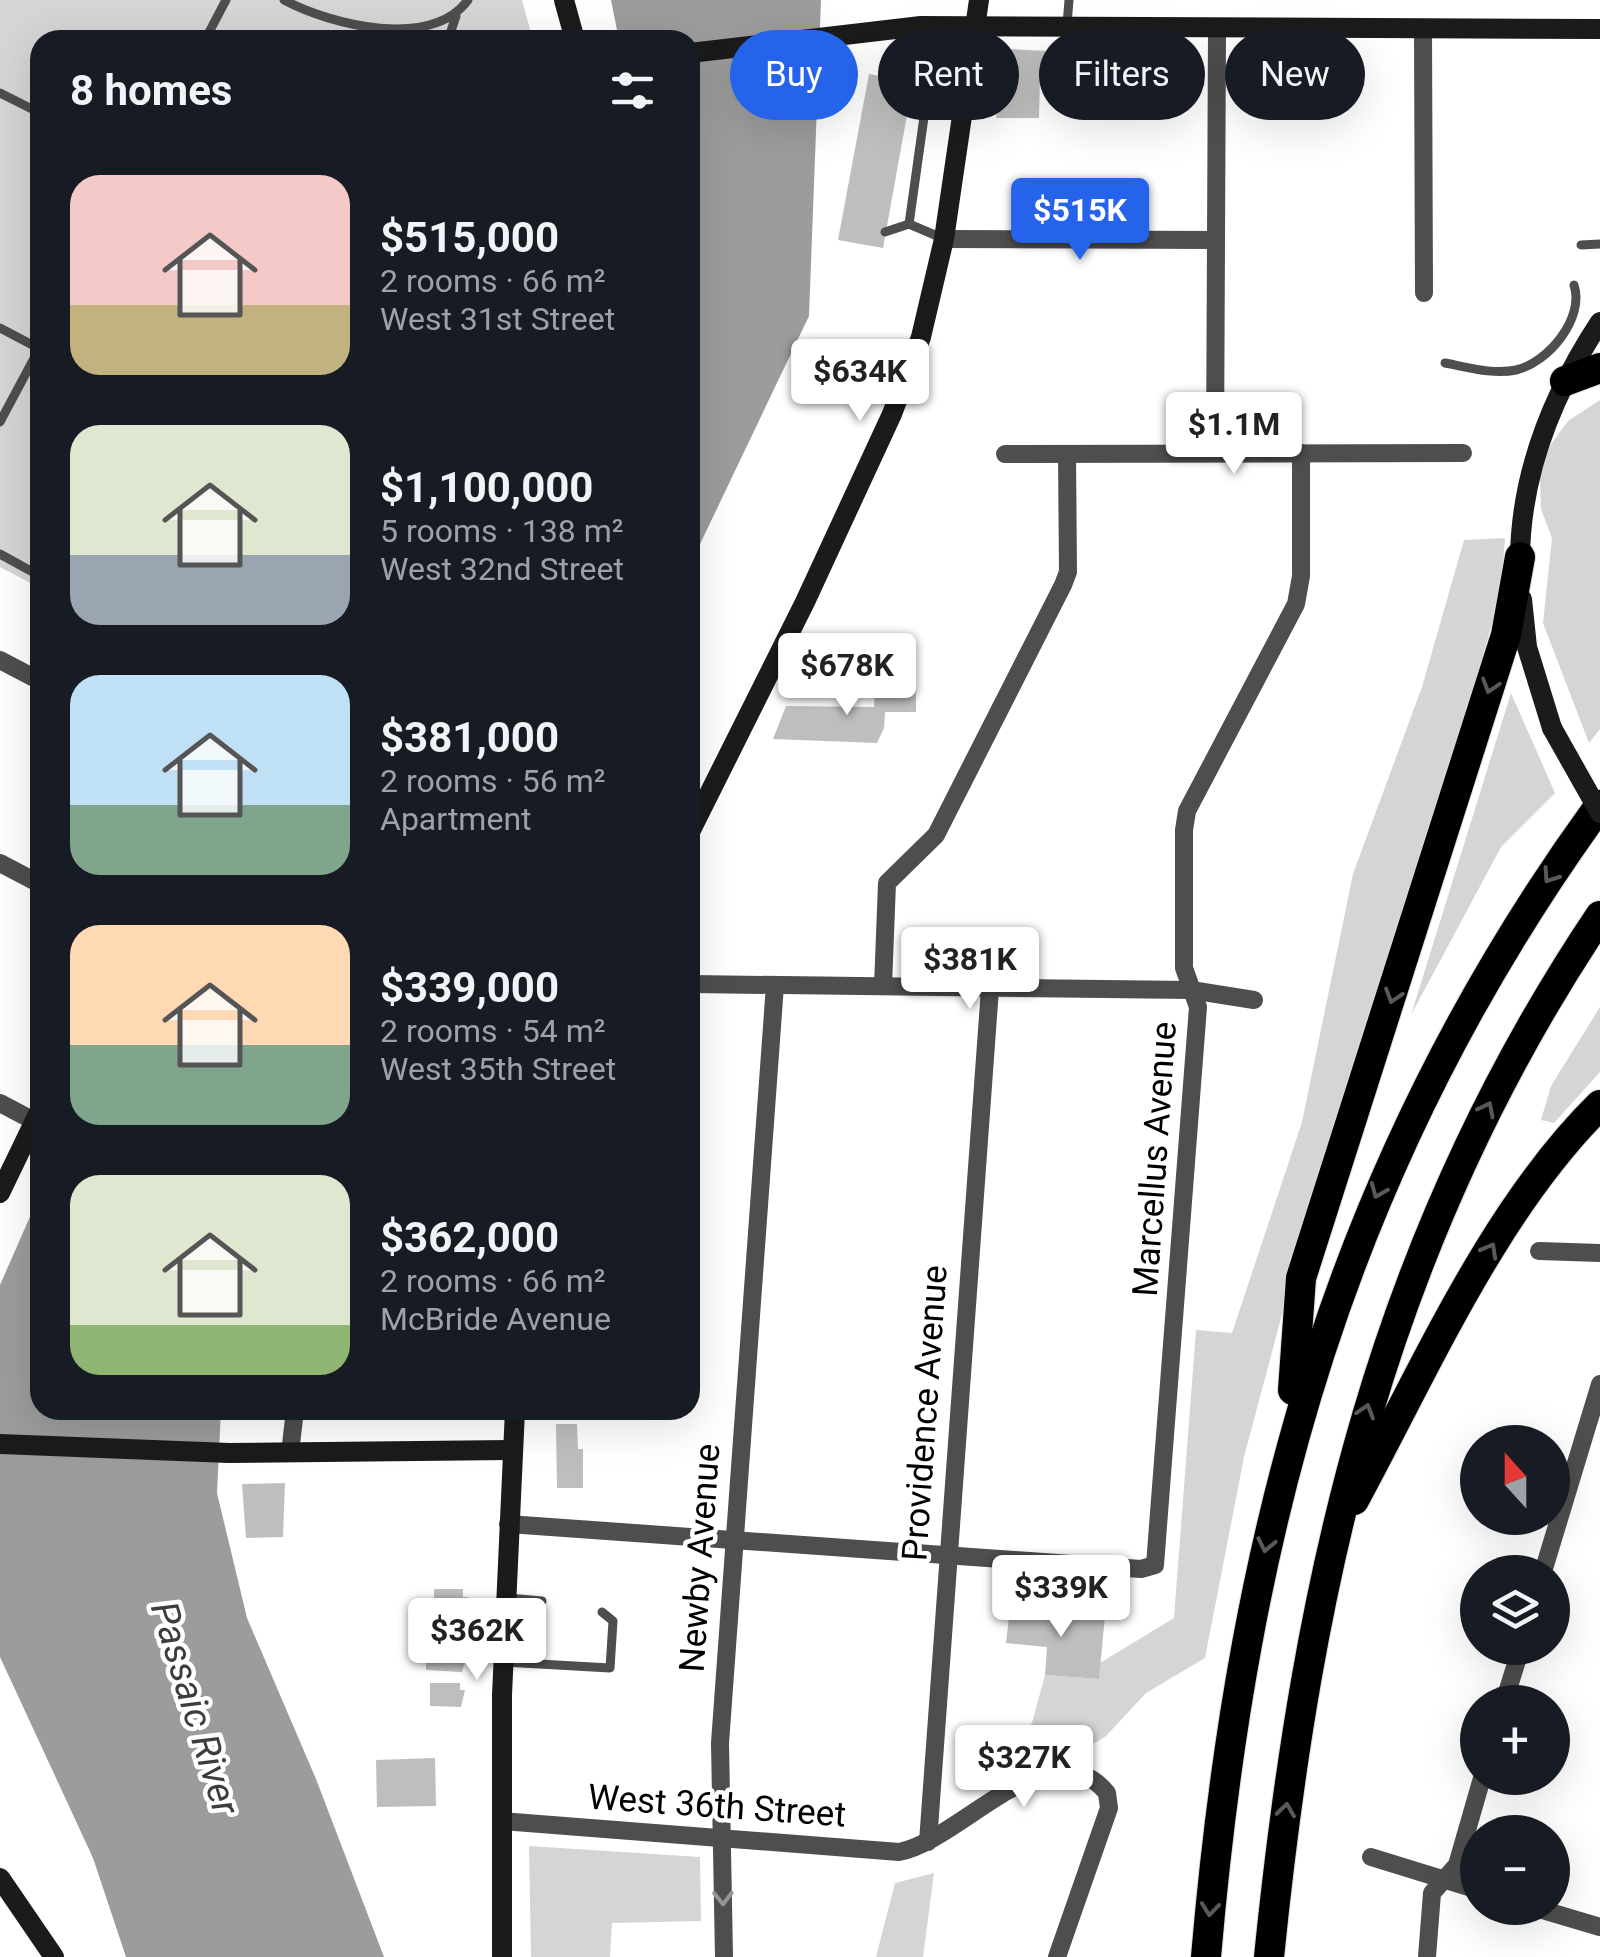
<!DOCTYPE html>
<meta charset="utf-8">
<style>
:root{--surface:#171b24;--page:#20242c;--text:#f1f3f6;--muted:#9ea1a6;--accent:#2563eb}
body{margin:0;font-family:Roboto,sans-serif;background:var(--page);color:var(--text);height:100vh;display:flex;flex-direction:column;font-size:38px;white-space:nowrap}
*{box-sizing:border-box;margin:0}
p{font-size:32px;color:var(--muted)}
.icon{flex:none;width:55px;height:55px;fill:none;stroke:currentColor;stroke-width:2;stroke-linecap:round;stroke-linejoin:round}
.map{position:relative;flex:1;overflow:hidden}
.details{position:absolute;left:30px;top:30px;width:670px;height:1390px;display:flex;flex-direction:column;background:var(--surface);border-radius:30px;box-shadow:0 10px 40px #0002}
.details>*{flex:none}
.banner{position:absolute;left:730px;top:30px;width:720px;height:90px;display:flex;gap:20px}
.needle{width:65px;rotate:339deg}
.tools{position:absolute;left:1460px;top:1425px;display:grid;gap:20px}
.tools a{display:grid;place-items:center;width:110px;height:110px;border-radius:50%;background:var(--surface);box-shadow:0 10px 40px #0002;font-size:50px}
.price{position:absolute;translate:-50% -85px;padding:0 22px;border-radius:10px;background:#fff;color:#222;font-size:32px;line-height:65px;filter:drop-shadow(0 2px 5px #0008)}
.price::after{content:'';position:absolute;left:50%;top:60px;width:30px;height:22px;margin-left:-15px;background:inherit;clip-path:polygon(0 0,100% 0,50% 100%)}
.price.on{background:var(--accent);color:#fff}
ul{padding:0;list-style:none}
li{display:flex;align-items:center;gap:30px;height:250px;padding:0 40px}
li span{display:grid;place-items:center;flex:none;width:280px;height:200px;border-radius:30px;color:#555}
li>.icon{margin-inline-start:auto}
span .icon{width:120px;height:120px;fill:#fffc;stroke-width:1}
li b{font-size:42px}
h2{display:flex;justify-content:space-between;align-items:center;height:120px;padding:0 40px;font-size:42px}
.tag{padding:0 35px;border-radius:45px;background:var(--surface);box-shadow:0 10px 40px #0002;font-size:35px;line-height:90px}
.tag.on{background:var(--accent);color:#fff}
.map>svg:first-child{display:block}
</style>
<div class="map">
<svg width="1600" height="1957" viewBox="0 0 1600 1957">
<rect width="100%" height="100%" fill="#fff"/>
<!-- green -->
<g fill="#d5d5d5">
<path d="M0 0H522L533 40H40V588L0 567Z"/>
<path d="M1600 400V729L1589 743 1543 623 1552 538 1541 509 1540 477 1549 447 1568 421Z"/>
<path d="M1505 538 1501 590 1458 747 1301 1243 1244 1457 1205 1658 1146 1693 1106 1736 1079 1753 1047 1757 1007 1772 1006 1758 1032 1723 1045 1675 1099 1679 1100 1663 1174 1618 1196 1330 1232 1333 1302 1122 1353 874 1422 687 1464 540Z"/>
<path d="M1511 693 1555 793 1501 847 1411 1015Z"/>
<path d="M1600 1007V1072L1554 1123 1541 1120 1551 1086Z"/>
<path d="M529 1846 700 1857 701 1921 612 1923 610 1957H531Z"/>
<path d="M934 1873 923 1957H876L895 1883Z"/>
</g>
<!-- water -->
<g fill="#9c9c9c">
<path d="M611 0H821L809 316 690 565V40H619Z"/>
<path d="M40 1194V1410H221L217 1493 247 1618 316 1779 384 1957H126L93 1858 0 1657V1285Z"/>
</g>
<!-- building -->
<g fill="#bebebe">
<path d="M1005 49 1049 51 1050 77 1040 76 1039 118H996Z"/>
<path d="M869 74 913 82 883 248 838 240Z"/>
<path d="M875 684 916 685V712H885L884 728 877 743 773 739 786 706 874 707Z"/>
<path d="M556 1424H577L578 1449H583V1488H557Z"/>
<path d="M285 1483 283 1537 246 1538 242 1484Z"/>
<path d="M434 1589H463V1597H468L464 1612 434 1613Z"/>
<path d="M1010 1607 1105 1616 1099 1679 1045 1675 1047 1647 1006 1643Z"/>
<path d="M420 1618H461L466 1635H462V1642H419Z"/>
<path d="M461 1648 466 1656 462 1672 426 1670V1649Z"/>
<path d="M430 1683H460V1690H465L461 1707 430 1706Z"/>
<path d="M435 1758 436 1806 377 1807 376 1760Z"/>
</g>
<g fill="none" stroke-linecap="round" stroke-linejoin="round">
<!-- highway casing -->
<g stroke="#dbdbdb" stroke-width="32">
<g id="highway">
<path d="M1565 381 1600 368"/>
<path d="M1293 1390 1301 1278 1506 635 1520 557"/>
<path d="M1354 1500C1425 1369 1494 1209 1600 1105"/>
<path d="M1206 1957C1243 1525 1342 1160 1600 805"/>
<path d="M1269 1957C1308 1574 1382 1241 1600 916"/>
</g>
</g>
<!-- lane -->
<g stroke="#4e4e4e" stroke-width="9">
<path d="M284 0C331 25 431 50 468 0"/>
<path d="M1067 25 1069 0"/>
<path d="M205 40 226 0"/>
<path d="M448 40 456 16"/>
<path d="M0 93 40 113"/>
<path d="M925 110 930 80"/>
<path d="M885 232 909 224"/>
<path d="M942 238 909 224 925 110 964 109"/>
<path d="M1581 245 1600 244"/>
<path d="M0 328 40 349"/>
<path d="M1445 363C1467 367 1493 375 1516 370 1548 363 1585 318 1574 285"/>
<path d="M0 422 40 347"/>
<path d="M0 554 40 576"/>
<path d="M690 796 705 803"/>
<path d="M508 1598 542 1601"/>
<path d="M504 1662 610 1668 613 1621 602 1612"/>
</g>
<!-- street -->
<g stroke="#4e4e4e" stroke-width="18">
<path d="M1423 30 1424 293"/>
<path d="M944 239 1216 240"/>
<path d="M1215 453 1217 30"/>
<path d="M1005 454 1463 453"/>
<path d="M0 660 40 681"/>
<path d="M0 863 40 884"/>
<path d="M690 984 1191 990 1254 1000"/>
<path d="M883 986 887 883 936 835 1063 585 1068 572 1067 454"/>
<path d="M0 1103 34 1121"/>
<path d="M1539 1251 1600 1253"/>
<path d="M290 1453 295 1410"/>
<path d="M508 1524 1141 1569 1155 1565 1198 1007 1184 968V830L1187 811 1296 604 1301 576V453"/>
<path d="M1543 1572 1600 1384"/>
<path d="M1504 1702 1521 1648"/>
<path d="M501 1821 899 1852C962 1840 1050 1724 1107 1793L1109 1808 1057 1957"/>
<path d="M928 1842 990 989"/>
<path d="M1371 1857 1478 1890"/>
<path d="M1536 1908 1600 1927"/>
<path d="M724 1957 720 1743 775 985"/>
<path d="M1427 1957 1432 1893 1457 1865 1482 1778"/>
</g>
<!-- secondary -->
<g stroke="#1b1b1b" stroke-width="20">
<path d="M564 0 575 40"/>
<path d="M690 53 921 26 1600 29"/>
<path d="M1520 565C1519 477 1552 395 1600 322"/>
<path d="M1522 599 1527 647 1552 728"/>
<path d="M690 832 805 602 892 414 921 337 944 239 979 0"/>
<path d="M0 1193 40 1110"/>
<path d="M0 1444 229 1453 512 1450"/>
<path d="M0 1878 54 1957"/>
<path d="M502 1957V1695L515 1410"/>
</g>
<!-- highway -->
<use href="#highway" stroke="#000" stroke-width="30"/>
<!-- secondary-bridge -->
<path stroke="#1b1b1b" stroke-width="20" d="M1552 728 1600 813"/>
</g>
<!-- one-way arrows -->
<defs><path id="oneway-chevron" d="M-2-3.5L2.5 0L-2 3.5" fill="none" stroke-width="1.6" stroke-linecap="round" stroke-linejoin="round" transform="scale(2.5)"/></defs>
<g stroke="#595959">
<use href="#oneway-chevron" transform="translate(1490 686) rotate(107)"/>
<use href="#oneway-chevron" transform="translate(1550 876) rotate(124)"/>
<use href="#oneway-chevron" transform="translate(1393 996) rotate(107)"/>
<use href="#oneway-chevron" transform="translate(1487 1109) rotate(-63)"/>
<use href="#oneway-chevron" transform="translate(1378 1191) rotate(113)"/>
<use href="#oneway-chevron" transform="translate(1490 1250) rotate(-61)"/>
<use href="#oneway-chevron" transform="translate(1366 1411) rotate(-73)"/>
<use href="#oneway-chevron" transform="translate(1266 1545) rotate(102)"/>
<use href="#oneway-chevron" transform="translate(1286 1810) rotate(-82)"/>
<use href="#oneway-chevron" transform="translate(1210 1909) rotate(96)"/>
</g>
<use stroke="#959595" href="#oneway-chevron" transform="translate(723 1898) rotate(89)"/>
<g text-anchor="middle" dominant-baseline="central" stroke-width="9" stroke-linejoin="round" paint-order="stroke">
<!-- street labels -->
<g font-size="35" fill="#000" stroke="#fff">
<text transform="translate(1155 1159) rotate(-86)">Marcellus Avenue</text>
<text transform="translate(925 1413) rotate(-86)">Providence Avenue</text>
<text transform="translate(700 1558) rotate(-86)">Newby Avenue</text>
<text transform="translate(717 1806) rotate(4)">West 36th Street</text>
</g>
<!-- water labels -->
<g font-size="38" font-style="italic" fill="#3d3d3d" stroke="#fff">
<text transform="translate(195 1708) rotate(73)">Passaic River</text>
</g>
</g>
</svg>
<div class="tools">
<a><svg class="needle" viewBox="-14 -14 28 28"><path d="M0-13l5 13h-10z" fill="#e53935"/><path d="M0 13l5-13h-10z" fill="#9ea1a6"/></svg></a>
<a><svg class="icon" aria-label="layers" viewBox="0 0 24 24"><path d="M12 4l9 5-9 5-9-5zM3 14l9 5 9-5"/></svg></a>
<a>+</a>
<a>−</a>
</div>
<b class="price on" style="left:1080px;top:263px">$515K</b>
<b class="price" style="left:860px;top:424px">$634K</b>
<b class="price" style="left:1234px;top:477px">$1.1M</b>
<b class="price" style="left:847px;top:718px">$678K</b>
<b class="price" style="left:970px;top:1012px">$381K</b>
<b class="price" style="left:1061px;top:1640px">$339K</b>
<b class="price" style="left:477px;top:1683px">$362K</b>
<b class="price" style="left:1024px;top:1810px">$327K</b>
<div class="banner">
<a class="tag on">Buy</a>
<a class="tag">Rent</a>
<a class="tag">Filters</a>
<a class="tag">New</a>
</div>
<section class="details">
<h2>8 homes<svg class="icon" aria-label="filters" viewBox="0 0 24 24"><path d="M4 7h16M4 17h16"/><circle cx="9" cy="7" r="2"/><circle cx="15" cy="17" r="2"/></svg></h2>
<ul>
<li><span style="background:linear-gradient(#f6c9c9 65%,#c2b280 0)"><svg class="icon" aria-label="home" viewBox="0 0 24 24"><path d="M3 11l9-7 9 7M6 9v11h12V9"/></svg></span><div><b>$515,000</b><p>2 rooms · 66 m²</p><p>West 31st Street</p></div></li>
<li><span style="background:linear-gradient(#dfe7d0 65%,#9aa5b1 0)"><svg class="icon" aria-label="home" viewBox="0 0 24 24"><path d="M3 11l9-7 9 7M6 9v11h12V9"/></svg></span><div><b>$1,100,000</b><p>5 rooms · 138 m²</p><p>West 32nd Street</p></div></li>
<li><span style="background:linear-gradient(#bfe0f5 65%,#7fa58c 0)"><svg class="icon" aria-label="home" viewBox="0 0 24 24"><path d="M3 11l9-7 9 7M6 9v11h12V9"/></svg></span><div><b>$381,000</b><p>2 rooms · 56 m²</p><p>Apartment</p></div></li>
<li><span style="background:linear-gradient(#ffd9b3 60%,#7fa58c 0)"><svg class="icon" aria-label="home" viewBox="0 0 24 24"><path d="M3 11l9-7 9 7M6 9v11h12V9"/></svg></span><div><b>$339,000</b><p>2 rooms · 54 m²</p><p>West 35th Street</p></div></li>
<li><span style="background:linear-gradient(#dfe7d0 75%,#8fb573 0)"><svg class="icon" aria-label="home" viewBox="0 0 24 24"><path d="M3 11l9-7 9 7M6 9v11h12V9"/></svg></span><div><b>$362,000</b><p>2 rooms · 66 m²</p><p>McBride Avenue</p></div></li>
</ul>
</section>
</div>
